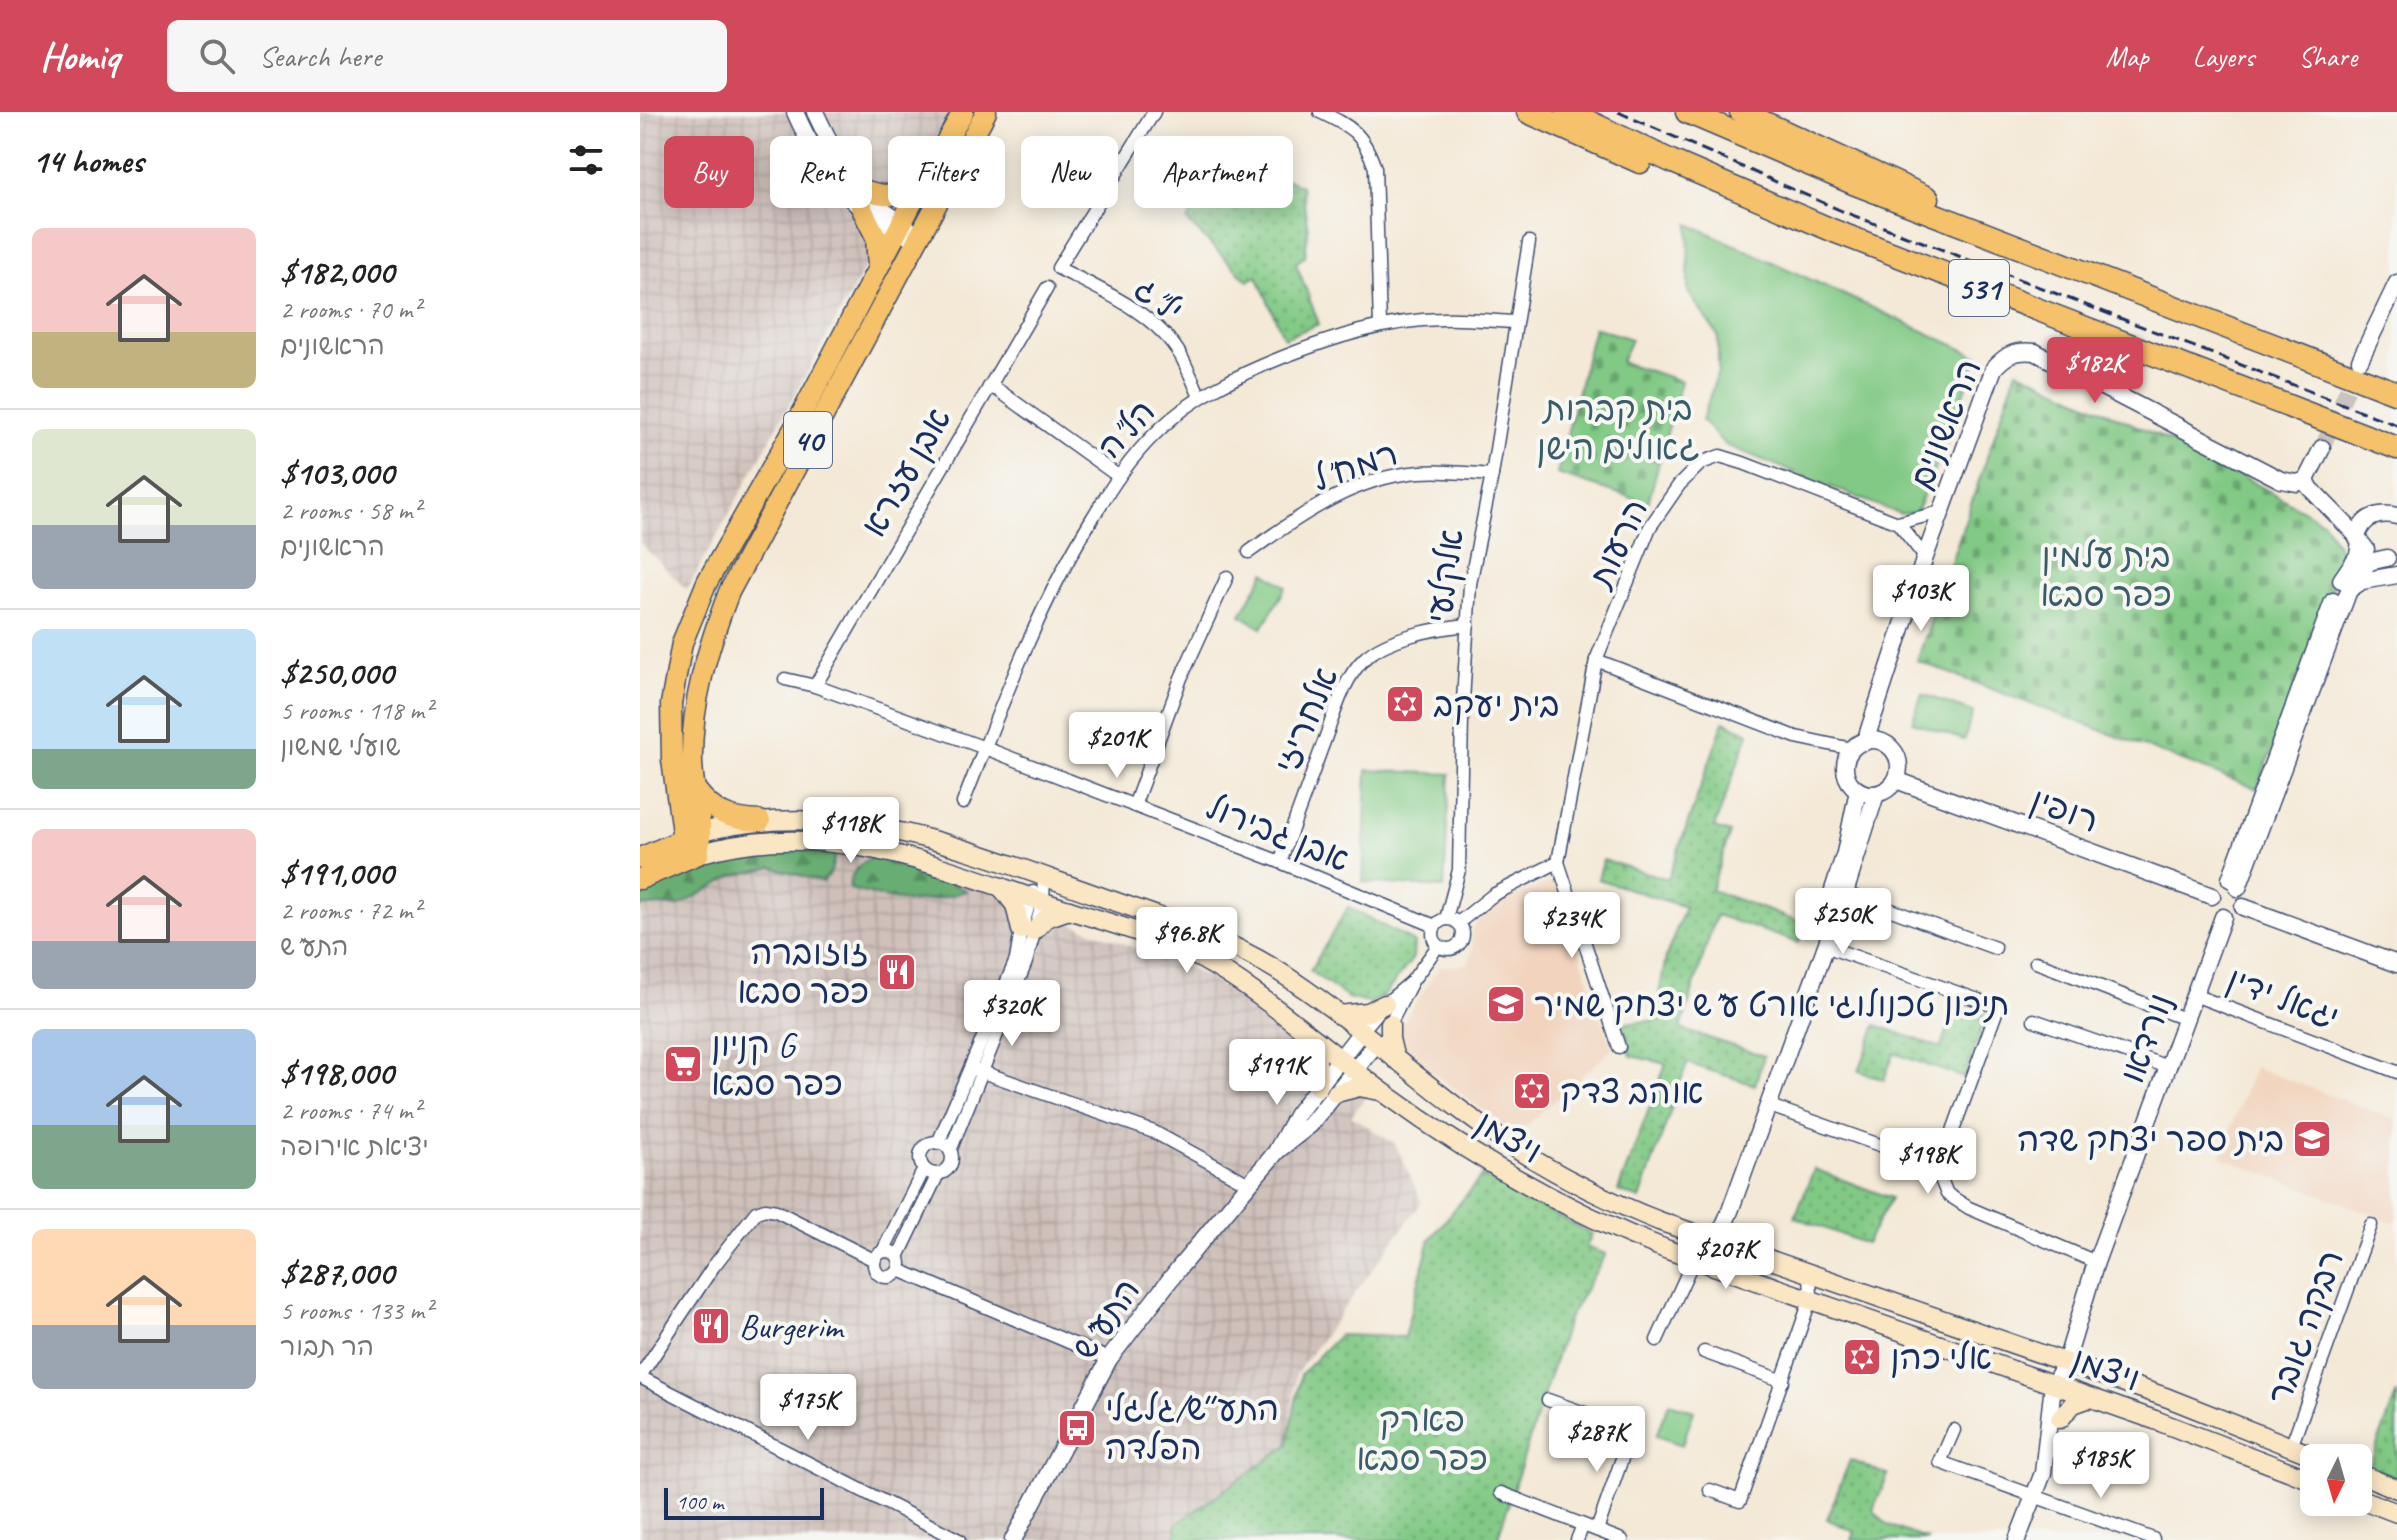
<!DOCTYPE html>
<meta charset="utf-8">
<style>
:root{--surface:#fff;--page:#f6f6f6;--text:#222;--muted:#767676;--line:#e0e0e0;--accent:#d1495b}
body{margin:0;font-family:Caveat,"Playpen Sans Hebrew",sans-serif;background:var(--page);color:var(--text);height:100vh;display:flex;flex-direction:column;font-size:30px;white-space:nowrap}
*{box-sizing:border-box;margin:0}
p{font-size:26px;color:var(--muted)}
.icon{flex:none;width:44px;height:44px;fill:none;stroke:currentColor;stroke-width:2;stroke-linecap:round;stroke-linejoin:round}
.map{position:relative;flex:1;overflow:hidden}
.panel{display:flex;flex-direction:column;background:var(--surface);width:640px}
.panel>*{flex:none}
.hud{position:absolute;left:24px;top:24px;width:760px;height:72px;display:flex;gap:16px}
.needle{width:52px;rotate:185deg}
.fabs{position:absolute;left:1660px;top:1332px;display:grid;gap:16px}
.fabs a{display:grid;place-items:center;width:72px;height:72px;border-radius:12px;background:var(--surface);box-shadow:0 4px 20px #0003;font-size:40px}
.scale{position:absolute;left:24px;bottom:20px;width:160px;box-sizing:border-box;padding-left:8px;border:4px solid #1b2f5e;border-top:0;font-size:22px;line-height:28px;white-space:nowrap;color:#1b2f5e;-webkit-text-stroke:6px #f6f6f2;paint-order:stroke}
.price{position:absolute;translate:-50% -68px;padding:0 18px;border-radius:8px;background:#fff;color:#222;font-size:26px;line-height:52px;filter:drop-shadow(0 2px 4px #0008)}
.price::after{content:'';position:absolute;left:50%;top:48px;width:24px;height:18px;margin-left:-12px;background:inherit;clip-path:polygon(0 0,100% 0,50% 100%)}
.price.current{background:var(--accent);color:#fff}
ul{padding:0;list-style:none}
li{display:flex;align-items:center;gap:24px;height:200px;padding:0 32px}
li+li{border-top:2px solid var(--line)}
li span{display:grid;place-items:center;flex:none;width:224px;height:160px;border-radius:12px;color:#555}
li>.icon{margin-inline-start:auto}
span .icon{width:96px;height:96px;fill:#fffc;stroke-width:1}
li b{font-size:34px}
h2{display:flex;justify-content:space-between;align-items:center;height:96px;padding:0 32px;font-size:34px}
.chip{padding:0 28px;border-radius:12px;background:var(--surface);box-shadow:0 4px 20px #0003;font-size:28px;line-height:72px}
.chip.current{background:var(--accent);color:#fff}
header{display:flex;align-items:center;gap:48px;box-sizing:border-box;height:112px;padding:0 40px;background:var(--accent);color:#fff}
header strong{font-size:38px}
nav{display:flex;gap:44px;margin-inline-start:auto;font-size:28px}
.search{width:560px;height:72px;background:var(--page);display:flex;align-items:center;gap:20px;box-sizing:border-box;padding:0 28px;border-radius:12px;color:var(--muted);font-size:30px}
main{display:flex;flex:1;min-height:0}
.map>svg:first-child{display:block}
</style>
<header>
<strong>Homiq</strong>
<div class="search"><svg class="icon" aria-label="search" viewBox="0 0 24 24"><circle cx="10" cy="10" r="6"/><path d="M15 15l6 6"/></svg>Search here</div>
<nav><a>Map</a><a>Layers</a><a>Share</a></nav>
</header>
<main>
<section class="panel">
<h2>14 homes<svg class="icon" aria-label="filters" viewBox="0 0 24 24"><path d="M4 7h16M4 17h16"/><circle cx="9" cy="7" r="2"/><circle cx="15" cy="17" r="2"/></svg></h2>
<ul>
<li><span style="background:linear-gradient(#f6c9c9 65%,#c2b280 0)"><svg class="icon" aria-label="home" viewBox="0 0 24 24"><path d="M3 11l9-7 9 7M6 9v11h12V9"/></svg></span><div><b>$182,000</b><p>2 rooms · 70 m²</p><p>הראשונים</p></div></li>
<li><span style="background:linear-gradient(#dfe7d0 60%,#9aa5b1 0)"><svg class="icon" aria-label="home" viewBox="0 0 24 24"><path d="M3 11l9-7 9 7M6 9v11h12V9"/></svg></span><div><b>$103,000</b><p>2 rooms · 58 m²</p><p>הראשונים</p></div></li>
<li><span style="background:linear-gradient(#bfe0f5 75%,#7fa58c 0)"><svg class="icon" aria-label="home" viewBox="0 0 24 24"><path d="M3 11l9-7 9 7M6 9v11h12V9"/></svg></span><div><b>$250,000</b><p>5 rooms · 118 m²</p><p>שועלי שמשון</p></div></li>
<li><span style="background:linear-gradient(#f6c9c9 70%,#9aa5b1 0)"><svg class="icon" aria-label="home" viewBox="0 0 24 24"><path d="M3 11l9-7 9 7M6 9v11h12V9"/></svg></span><div><b>$191,000</b><p>2 rooms · 72 m²</p><p>התע&quot;ש</p></div></li>
<li><span style="background:linear-gradient(#a9c7e8 60%,#7fa58c 0)"><svg class="icon" aria-label="home" viewBox="0 0 24 24"><path d="M3 11l9-7 9 7M6 9v11h12V9"/></svg></span><div><b>$198,000</b><p>2 rooms · 74 m²</p><p>יציאת אירופה</p></div></li>
<li><span style="background:linear-gradient(#ffd9b3 60%,#9aa5b1 0)"><svg class="icon" aria-label="home" viewBox="0 0 24 24"><path d="M3 11l9-7 9 7M6 9v11h12V9"/></svg></span><div><b>$287,000</b><p>5 rooms · 133 m²</p><p>הר תבור</p></div></li>
</ul>
</section>
<div class="map">
<svg width="1757" height="1428" viewBox="0 0 1757 1428">
<defs>
<pattern id="industrial-grid" width="8" height="8" patternUnits="userSpaceOnUse" patternTransform="scale(2)"><rect width="8" height="8" fill="#cfc0ba"/><path d="M0 4h8M4 0v8" fill="none" stroke="#b1a5a2"/></pattern>
<pattern id="forest-firs" width="22" height="20" patternUnits="userSpaceOnUse" patternTransform="scale(2)"><rect width="22" height="20" fill="#68ad72"/><path d="M5 1l3.5 6h-7zM16 11l3.5 6h-7z" fill="#558d61"/></pattern>
<pattern id="cemetery-stones" width="16" height="16" patternUnits="userSpaceOnUse" patternTransform="scale(2)"><rect width="16" height="16" fill="#81c984"/><path d="M2 7V4a2 2 0 0 1 4 0v3zM10 15v-3a2 2 0 0 1 4 0v3z" fill="#69a46f"/></pattern>
<pattern id="park-dots" width="8" height="8" patternUnits="userSpaceOnUse" patternTransform="scale(2)"><rect width="8" height="8" fill="#81c984"/><path d="M2 2h.1M6 6h.1" fill="none" stroke="#69a46f" stroke-width="1.8" stroke-linecap="round"/></pattern>
</defs>
<rect width="100%" height="100%" fill="#f6f6f2"/>
<filter id="ink" filterUnits="userSpaceOnUse"><feTurbulence type="fractalNoise" baseFrequency=".0125" numOctaves="2"/><feDisplacementMap in="SourceGraphic" scale="16" xChannelSelector="R" yChannelSelector="G"/><feConvolveMatrix kernelMatrix="1 2 1 2 8 2 1 2 1" color-interpolation-filters="sRGB"/></filter>
<filter id="wash" filterUnits="userSpaceOnUse"><feTurbulence type="fractalNoise" baseFrequency=".006" numOctaves="4" result="noise"/><feDisplacementMap in="SourceGraphic" scale="32" xChannelSelector="R" yChannelSelector="G"/><feGaussianBlur stdDeviation="1.8" result="paint"/><feColorMatrix in="noise" values="0 0 0 0 0 0 0 0 0 0 0 0 0 0 0 0 0 1.4 0 .05"/><feComposite in="paint" operator="in"/></filter>
<g filter="url(#wash)">
<rect width="100%" height="100%" fill="#f4e9d7"/>
<!-- built -->
<g fill="#f2d4be">
<path d="M915 769 972 937 876 1023 751 929 800 854 815 855 828 851 833 838 832 816 854 792Z"/>
<path d="M1614 955 1757 1008V1109H1751L1580 1045Z"/>
</g>
<!-- industrial -->
<g fill="url(#industrial-grid)">
<path d="M0 0H311L47 478 0 431Z"/>
<path d="M137 734 216 738 288 755 562 862 677 937 728 982 711 1004 755 1032 782 1090 656 1262 648 1333 538 1412 535 1428H0V783Z"/>
</g>
<!-- grass -->
<g fill="#81c984" stroke="#4e7c71" stroke-width="2">
<path d="M1049 112 1338 244 1307 329 1276 400 1260 402 1085 333 1062 308 1078 260V224L1048 180Z"/>
<path d="M625 460 646 475 622 516 601 503Z"/>
<path d="M1282 582 1333 600 1324 628 1272 610Z"/>
<path d="M727 658 810 662 804 776 723 770Z"/>
<path d="M1029 1291 1054 1299 1042 1333 1016 1324Z"/>
</g>
<!-- forest -->
<g fill="url(#forest-firs)" stroke="#426e68" stroke-width="2">
<path d="M190 733 195 744 190 762 182 770 133 755 93 764 37 795 21 793 0 795V777L53 752 102 738Z"/>
<path d="M236 743 287 757 326 779C276 795 260 790 210 777 207 762 223 749 236 743Z"/>
</g>
<!-- cemetery -->
<g fill="url(#cemetery-stones)" stroke="#4e7c71" stroke-width="2">
<path d="M954 215 991 227 981 250 1041 269 1008 391 917 362Z"/>
<path d="M1377 258 1589 357 1684 410 1704 446 1617 677 1277 549Z"/>
</g>
<!-- park -->
<g fill="url(#park-dots)" stroke="#4e7c71" stroke-width="2">
<path d="M589 42 661 74 668 117 665 144 656 151 679 212 644 226 617 164 608 169 547 109Z"/>
<path d="M1084 609 1109 621 1074 716 1090 721 1071 778 1165 812 1159 831 1076 803 1041 917 1124 944 1115 973 1047 951 1000 1087 978 1079 1026 952 991 944 983 911 1014 909 1026 845 1045 795 958 767 963 748 1028 767Z"/>
<path d="M708 795 774 830 773 846 743 885 729 891 708 886 670 859Z"/>
<path d="M1316 893 1346 903 1324 966 1254 941 1244 968 1219 959 1236 913 1301 936Z"/>
<path d="M1174 1057 1251 1086 1226 1132 1155 1105Z"/>
<path d="M842 1064 952 1122 946 1135 966 1142 928 1207 857 1428H535L537 1412 648 1333 661 1262 699 1223 764 1225 790 1127Z"/>
<path d="M1757 1281V1366L1729 1355Z"/>
<path d="M1210 1348 1248 1363 1233 1398 1247 1413 1288 1428H1212L1215 1420 1187 1407Z"/>
</g>
</g>
<g filter="url(#ink)">
<g fill="none" stroke-linecap="round" stroke-linejoin="round">
<!-- tertiary-tunnel -->
<path stroke="#c9c4bf" stroke-width="16" stroke-dasharray="16 8" stroke-linecap="butt" d="M1682 336 1716 257"/>
<!-- minor casing -->
<g stroke="#3c4b70" stroke-width="15">
<g id="minor">
<path d="M514 0 418 156C461 178 516 201 541 244 548 257 554 271 560 285"/>
<path d="M680 0C712 15 723 21 735 56L740 213"/>
<path d="M349 275 358 278 478 364"/>
<path d="M1258 411 1301 400"/>
<path d="M609 440C654 407 708 370 764 362 793 357 823 361 852 363"/>
<path d="M956 548 1156 625 1212 637"/>
<path d="M145 567 175 574 345 636 640 750 795 814"/>
<path d="M175 574 407 176"/>
<path d="M323 691C361 595 396 499 450 410 470 377 490 345 519 318 554 284 598 263 643 245 694 225 747 208 802 207 826 206 850 209 874 210"/>
<path d="M494 694 541 566 587 465"/>
<path d="M640 750C654 712 668 673 682 635 693 607 702 568 724 547 747 525 797 516 828 513"/>
<path d="M918 750 979 935"/>
<path d="M1205 781 1355 836"/>
<circle cx="808" cy="822" r="15"/>
<path d="M806 807 819 758 822 606 830 472 852 363 889 130"/>
<path d="M818 811 853 783 918 750 956 548 1010 415 1039 373 1061 351 1080 344 1103 351 1258 411 1285 445"/>
<path d="M1185 834 1358 895 1298 1060"/>
<path d="M1396 850 1545 907"/>
<path d="M1554 883 1757 960"/>
<path d="M1394 908 1528 955"/>
<path d="M748 916 772 869 798 834"/>
<path d="M721 920 745 892 770 871"/>
<path d="M331 956 514 1020 609 1072"/>
<path d="M1130 994 1276 1046 1298 1060 1307 1082 1329 1096 1456 1150"/>
<circle cx="296" cy="1046" r="16"/>
<path d="M298 1031 376 848 381 818 393 780"/>
<path d="M310 1039 386 850 403 789 404 764"/>
<circle cx="247" cy="1152" r="13"/>
<path d="M243 1139 284 1057"/>
<path d="M258 1145 298 1062"/>
<path d="M259 1158 469 1247"/>
<path d="M1017 1228 1054 1147"/>
<path d="M1064 1240 1143 1269"/>
<path d="M0 1264 73 1155 116 1100 125 1097 136 1099 234 1148"/>
<path d="M0 1265 319 1428"/>
<path d="M908 1288 992 1318 957 1418"/>
<path d="M1314 1318 1300 1350 1513 1427"/>
<path d="M1651 1335 1731 1113"/>
<path d="M1070 1378 1100 1389 1171 1186 1170 1161"/>
<path d="M861 1381 982 1428"/>
<path d="M937 1428 943 1413"/>
</g>
</g>
<!-- tertiary casing -->
<g stroke="#3c4b70" stroke-width="19">
<g id="tertiary">
<path d="M155 0C177 51 220 115 277 126"/>
<path d="M175 0C190 32 208 68 235 92 246 102 260 108 271 119"/>
<path d="M1720 248 1757 171"/>
<path d="M1666 368 1669 375 1717 424"/>
<path d="M1666 368 1682 336"/>
<path d="M1726 437 1717 426C1721 406 1738 399 1757 404"/>
<path d="M1701 468 1718 443 1720 430"/>
<path d="M1709 478 1722 469 1757 463"/>
<circle cx="1232" cy="655" r="27"/>
<path d="M1225 630 1285 445 1354 256C1367 242 1375 238 1395 240L1641 368 1657 371 1666 368"/>
<path d="M1256 668 1572 784"/>
<path d="M1590 767 1693 489"/>
<path d="M1598 776 1712 470 1729 450 1747 446"/>
<path d="M1603 795 1757 852"/>
<path d="M1181 815 1205 741 1218 678"/>
<path d="M637 1038 657 1002 721 920"/>
<path d="M1054 1147C1075 1140 1082 1117 1090 1099L1205 781 1236 682"/>
<path d="M373 1428 469 1247 539 1156 609 1072 637 1039 670 1013 736 932"/>
<path d="M1377 1428 1403 1361 1413 1273 1426 1250 1456 1150 1583 805"/>
</g>
</g>
<!-- secondary casing -->
<g stroke="#3c4b70" stroke-width="21">
<g id="secondary">
<path d="M62 720C202 684 326 737 456 783 517 804 580 823 635 857 719 910 790 981 873 1035 919 1064 968 1089 1019 1109L1528 1286 1679 1346"/>
<path d="M58 742C185 705 291 752 410 792 464 810 524 824 574 854 634 890 687 939 743 980 832 1045 925 1099 1028 1138L1515 1308 1674 1369"/>
<path d="M361 775 375 793 381 818"/>
<path d="M393 820 406 806 429 798"/>
<path d="M699 903 728 900 745 892"/>
<path d="M750 912V927L755 947"/>
<path d="M669 925 677 944 678 975"/>
<path d="M696 981 719 975 740 979"/>
<path d="M1420 1307 1433 1292 1450 1286"/>
<path d="M1718 1361 1757 1377"/>
<path d="M1718 1386 1757 1401"/>
</g>
</g>
<!-- trunk casing -->
<g stroke="#3c4b70" stroke-width="23">
<g id="trunk">
<path d="M221 77C248 87 257 85 282 72"/>
<path d="M221 95 236 125 238 155"/>
<path d="M56 678C74 702 91 708 120 709"/>
<path d="M58 742 43 727 32 648 31 592 42 531 67 470 156 313 282 72 323 0"/>
<path d="M58 742C65 708 53 684 52 650 51 590 68 535 89 480L346 0"/>
<path d="M0 746 55 722"/>
<path d="M0 767 58 742"/>
</g>
</g>
<!-- motorway casing -->
<g stroke="#3c4b70" stroke-width="25">
<g id="motorway">
<path d="M888 0 1000 50"/>
<path d="M928 0 1031 49 1194 119 1757 336"/>
<path d="M1047 0 1213 71 1757 281"/>
<path d="M1101 0 1288 86"/>
</g>
</g>
<!-- minor -->
<use href="#minor" stroke="#fff" stroke-width="12"/>
<!-- tertiary -->
<use href="#tertiary" stroke="#fff" stroke-width="16"/>
<!-- secondary -->
<use href="#secondary" stroke="#fbe6c4" stroke-width="18"/>
<!-- trunk -->
<use href="#trunk" stroke="#f5c16b" stroke-width="20"/>
<!-- motorway -->
<use href="#motorway" stroke="#f5c16b" stroke-width="22"/>
<!-- rail -->
<path stroke="#1b2f5e" stroke-width="3" stroke-dasharray="12 6" stroke-linecap="butt" d="M978 0 1202 99 1757 313"/>
</g>
</g>
<!-- icons -->
<defs>
<g id="synagogue-square" transform="scale(2)"><rect x="-9" y="-9" width="18" height="18" rx="4" fill="#d1495b" stroke="#f6f6f2"/><path d="M0-6.5L5.6 3.2H-5.6ZM0 6.5L5.6-3.2H-5.6Z" fill="#fff"/></g>
<g id="restaurant-square" transform="scale(2)"><rect x="-9" y="-9" width="18" height="18" rx="4" fill="#d1495b" stroke="#f6f6f2"/><path d="M-5-6h1v4h1v-4h1v4h1v-4h1v5L-1.5 .5V6h-2V.5L-5-1ZM5-6V6H3V1.5H1.5Q1.5-4 5-6Z" fill="#fff"/></g>
<g id="school-square" transform="scale(2)"><rect x="-9" y="-9" width="18" height="18" rx="4" fill="#d1495b" stroke="#f6f6f2"/><path d="M0-5L7-2L0 1L-7-2ZM-4 1L0 2.5L4 1V4Q0 6-4 4Z" fill="#fff"/></g>
<g id="supermarket-square" transform="scale(2)"><rect x="-9" y="-9" width="18" height="18" rx="4" fill="#d1495b" stroke="#f6f6f2"/><path d="M-6-5.5h2.5l.6 2H6L4.5 2H-2.5L-4.4-4H-6ZM-1.5 3.2a1.3 1.3 0 1 0 .1 0ZM3 3.2a1.3 1.3 0 1 0 .1 0Z" fill="#fff"/></g>
<g id="bus-square" transform="scale(2)"><rect x="-9" y="-9" width="18" height="18" rx="4" fill="#d1495b" stroke="#f6f6f2"/><path d="M-5-6H5V4H4V6H2V4H-2V6H-4V4H-5ZM-3.5-4V0h7V-4ZM-3.5 1.2v1.5H-2V1.2ZM2 1.2v1.5H3.5V1.2Z" fill="#fff"/></g>
</defs>
<g fill-rule="evenodd">
<use href="#synagogue-square" x="765" y="592"/>
<use href="#restaurant-square" x="257" y="860"/>
<use href="#school-square" x="866" y="892"/>
<use href="#supermarket-square" x="43" y="952"/>
<use href="#synagogue-square" x="892" y="979"/>
<use href="#school-square" x="1672" y="1027"/>
<use href="#restaurant-square" x="71" y="1214"/>
<use href="#synagogue-square" x="1222" y="1245"/>
<use href="#bus-square" x="437" y="1316"/>
</g>
<g text-anchor="middle" dominant-baseline="central" stroke-width="8" stroke-linejoin="round" paint-order="stroke">
<!-- shield labels -->
<g fill="#f6f6f2" stroke="#5d6b8a" stroke-width="2">
<rect x="1309" y="148" width="60" height="56" rx="6"/>
<rect x="144" y="300" width="48" height="56" rx="6"/>
</g>
<g font-size="32" font-weight="bold" fill="#1b2f5e">
<text x="1339" y="176">531</text>
<text x="168" y="328">40</text>
</g>
<!-- street labels -->
<g font-size="34" fill="#1b2f5e" stroke="#f6f6f2">
<text transform="translate(519 187) rotate(39)">יל"ג</text>
<text transform="translate(1305 312) rotate(-68)">הראשונים</text>
<text transform="translate(486 317) rotate(-47)">הל"ה</text>
<text transform="translate(715 354) rotate(-19)">רמח"ל</text>
<text transform="translate(266 360) rotate(-60)">אבן עזרא</text>
<text transform="translate(978 431) rotate(-65)">הרעות</text>
<text transform="translate(805 464) rotate(-82)">אלקלעי</text>
<text transform="translate(666 608) rotate(-67)">אלחריזי</text>
<text transform="translate(1425 698) rotate(20)">רופין</text>
<text transform="translate(638 721) rotate(22)">אבן גבירול</text>
<text transform="translate(1643 886) rotate(21)">יגאל ידין</text>
<text transform="translate(1506 926) rotate(-70)">נורדאו</text>
<text transform="translate(869 1025) rotate(30)">ויצמן</text>
<text transform="translate(466 1207) rotate(-55)">התע"ש</text>
<text transform="translate(1665 1215) rotate(-70)">רבקה גובר</text>
<text transform="translate(1466 1257) rotate(19)">ויצמן</text>
</g>
<!-- park labels -->
<g font-size="34" fill="#3a5d69" stroke="#f6f6f2">
<text x="978" y="296">בית קברות<tspan x="978" dy="39">גאולים הישן</tspan></text>
<text x="1466" y="443">בית עלמין<tspan x="1466" dy="39">כפר סבא</tspan></text>
<text x="782" y="1307">פארק<tspan x="782" dy="39">כפר סבא</tspan></text>
</g>
<!-- poi labels -->
<g font-size="34" fill="#1b2f5e" stroke="#f6f6f2" text-anchor="start">
<text x="793" y="592">בית יעקב</text>
<text x="229" y="840" text-anchor="end">זוזוברה<tspan x="229" dy="39">כפר סבא</tspan></text>
<text x="894" y="892">תיכון טכנולוגי אורט ע"ש יצחק שמיר</text>
<text x="71" y="932">קניון G<tspan x="71" dy="39">כפר סבא</tspan></text>
<text x="920" y="979">אוהב צדק</text>
<text x="1644" y="1027" text-anchor="end">בית ספר יצחק שדה</text>
<text x="99" y="1214">Burgerim</text>
<text x="1250" y="1245">אלי כהן</text>
<text x="465" y="1296">התע״ש/גלגלי<tspan x="465" dy="39">הפלדה</tspan></text>
</g>
</g>
</svg>
<div class="fabs">
<a><svg class="needle" viewBox="-14 -14 28 28"><path d="M0-13l5 13h-10z" fill="#e53935"/><path d="M0 13l5-13h-10z" fill="#767676"/></svg></a>
</div>
<div class="scale">100 m</div>
<b class="price current" style="left:1455px;top:293px">$182K</b>
<b class="price" style="left:1281px;top:521px">$103K</b>
<b class="price" style="left:477px;top:668px">$201K</b>
<b class="price" style="left:211px;top:753px">$118K</b>
<b class="price" style="left:1203px;top:844px">$250K</b>
<b class="price" style="left:932px;top:848px">$234K</b>
<b class="price" style="left:547px;top:863px">$96.8K</b>
<b class="price" style="left:372px;top:936px">$320K</b>
<b class="price" style="left:637px;top:995px">$191K</b>
<b class="price" style="left:1288px;top:1084px">$198K</b>
<b class="price" style="left:1086px;top:1179px">$207K</b>
<b class="price" style="left:168px;top:1330px">$175K</b>
<b class="price" style="left:957px;top:1362px">$287K</b>
<b class="price" style="left:1461px;top:1388px">$185K</b>
<div class="hud">
<a class="chip current">Buy</a>
<a class="chip">Rent</a>
<a class="chip">Filters</a>
<a class="chip">New</a>
<a class="chip">Apartment</a>
</div>
</div>
</main>
